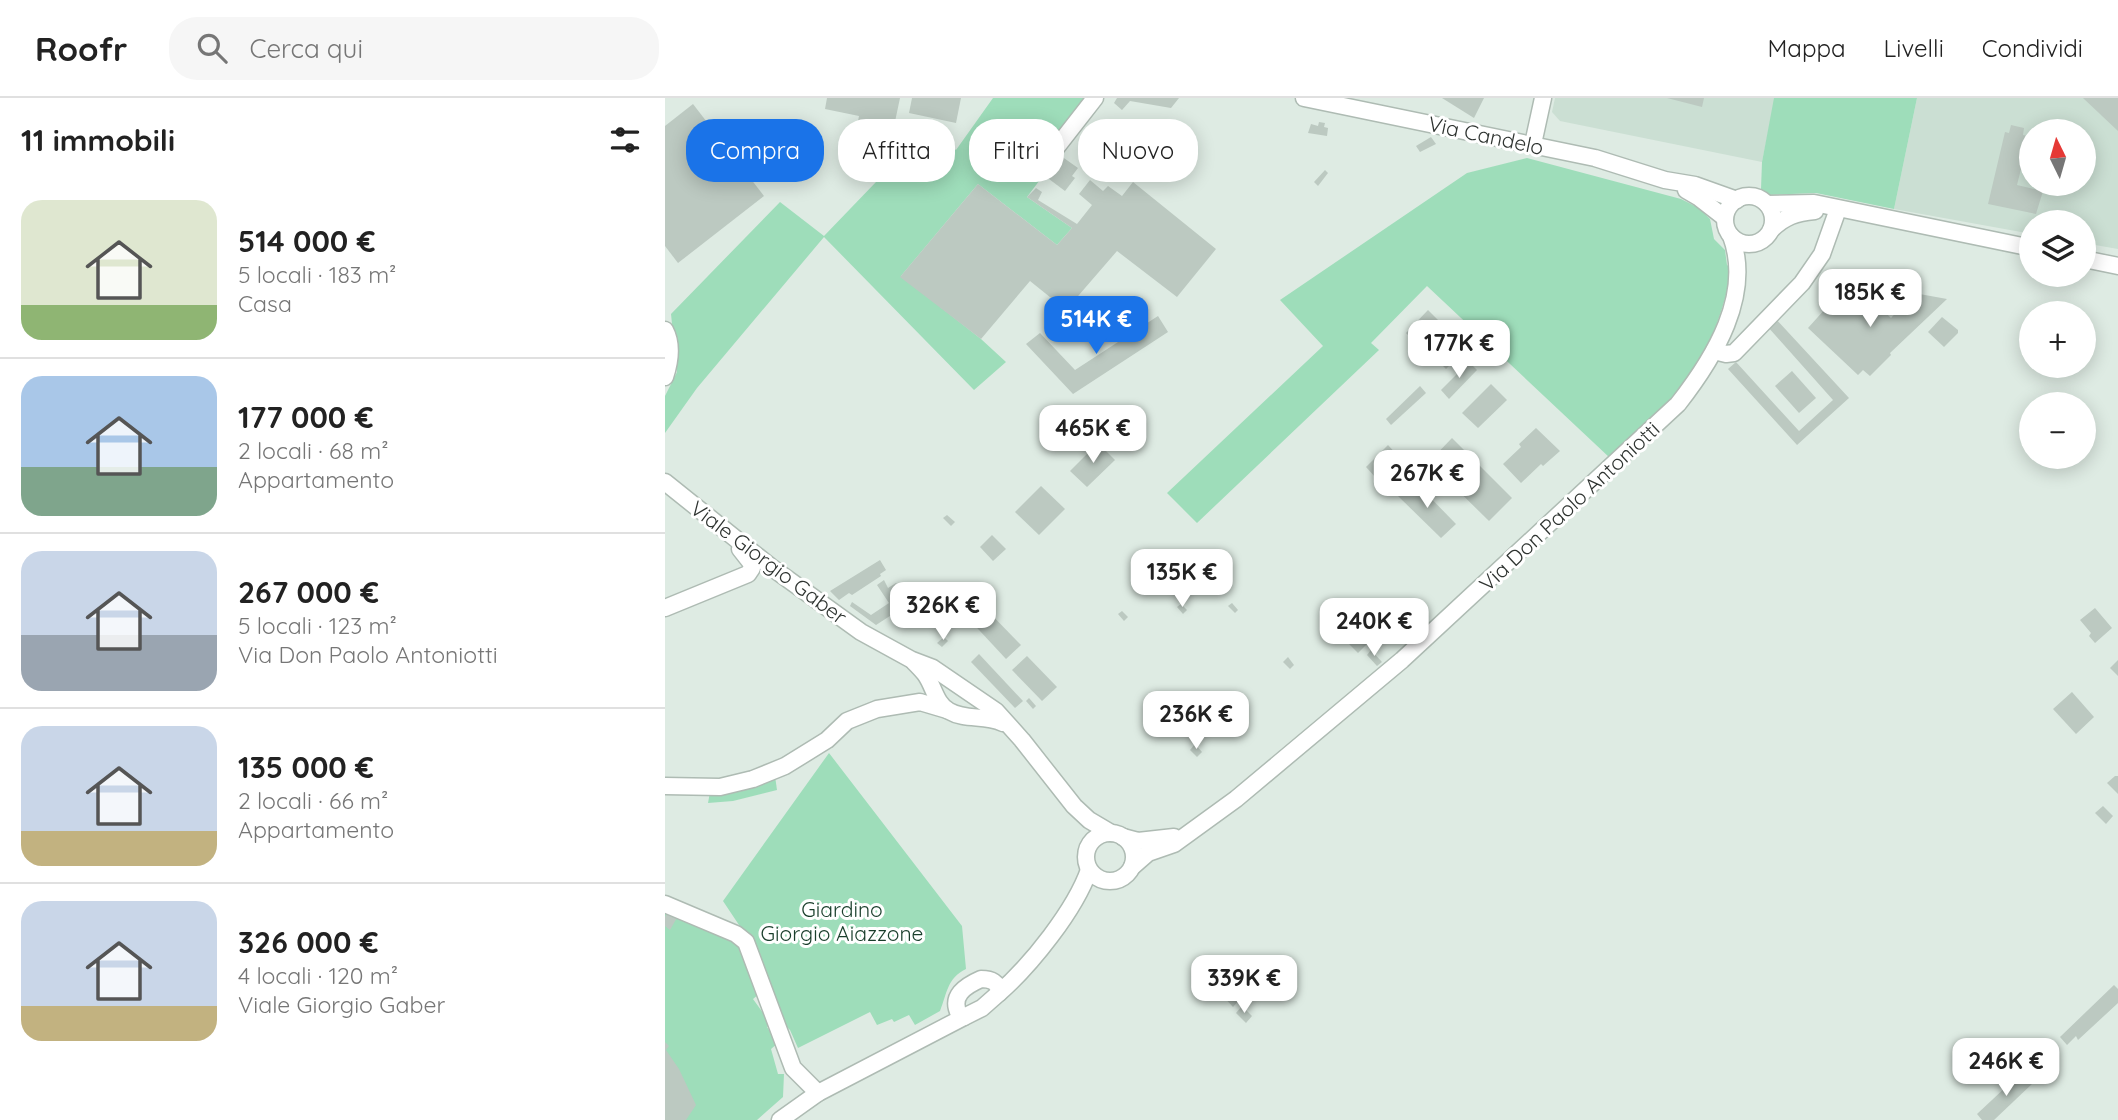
<!DOCTYPE html>
<html lang="it">
<meta charset="utf-8">
<style>
:root{--surface:#fff;--page:#f6f6f6;--text:#222;--muted:#767676;--line:#e0e0e0;--accent:#1a73e8}
body{margin:0;font-family:Quicksand,sans-serif;background:var(--page);color:var(--text);height:100vh;display:flex;flex-direction:column;font-size:26px;white-space:nowrap}
*{box-sizing:border-box;margin:0}
p{font-size:23px;color:var(--muted)}
.icon{flex:none;width:38px;height:38px;fill:none;stroke:currentColor;stroke-width:2;stroke-linecap:round;stroke-linejoin:round}
.map{position:relative;flex:1;overflow:hidden}
.drawer{display:flex;flex-direction:column;background:var(--surface);width:665px}
.drawer>*{flex:none}
.banner{position:absolute;left:21px;top:21px;width:665px;height:63px;display:flex;gap:14px}
.needle{width:46px;rotate:355deg}
.fabs{position:absolute;left:1354px;top:21px;display:grid;gap:14px}
.fabs a{display:grid;place-items:center;width:77px;height:77px;border-radius:50%;background:var(--surface);box-shadow:0 4px 18px #0003;font-size:35px}
.price{position:absolute;translate:-50% -60px;padding:0 16px;border-radius:14px;background:#fff;color:#222;font-size:23px;line-height:46px;filter:drop-shadow(0 2px 4px #0008)}
.price::after{content:'';position:absolute;left:50%;top:42px;width:21px;height:16px;margin-left:-10px;background:inherit;clip-path:polygon(0 0,100% 0,50% 100%)}
.price.current{background:var(--accent);color:#fff}
ul{padding:0;list-style:none}
li{display:flex;align-items:center;gap:21px;height:175px;padding:0 21px}
li+li{border-top:2px solid var(--line)}
li span{display:grid;place-items:center;flex:none;width:196px;height:140px;border-radius:21px;color:#555}
li>.icon{margin-inline-start:auto}
span .icon{width:84px;height:84px;fill:#fffc;stroke-width:1}
li b{font-size:30px}
h2{display:flex;justify-content:space-between;align-items:center;height:84px;padding:0 21px;font-size:30px}
.tag{padding:0 24px;border-radius:28px;background:var(--surface);box-shadow:0 4px 18px #0003;font-size:24px;line-height:63px}
.tag.current{background:var(--accent);color:#fff}
header{display:flex;align-items:center;gap:42px;box-sizing:border-box;height:98px;padding:0 35px;background:var(--surface);border-bottom:2px solid var(--line)}
header strong{font-size:33px}
nav{display:flex;gap:38px;margin-inline-start:auto;font-size:24px}
.search{width:490px;height:63px;background:var(--page);display:flex;align-items:center;gap:18px;box-sizing:border-box;padding:0 24px;border-radius:28px;color:var(--muted);font-size:26px}
main{display:flex;flex:1;min-height:0}
.map>svg:first-child{display:block}
</style>
<header>
<strong>Roofr</strong>
<div class="search"><svg class="icon" aria-label="search" viewBox="0 0 24 24"><circle cx="10" cy="10" r="6"/><path d="M15 15l6 6"/></svg>Cerca qui</div>
<nav><a>Mappa</a><a>Livelli</a><a>Condividi</a></nav>
</header>
<main>
<section class="drawer">
<h2>11 immobili<svg class="icon" aria-label="filters" viewBox="0 0 24 24"><path d="M4 7h16M4 17h16"/><circle cx="9" cy="7" r="2"/><circle cx="15" cy="17" r="2"/></svg></h2>
<ul>
<li><span style="background:linear-gradient(#dfe7d0 75%,#8fb573 0)"><svg class="icon" aria-label="home" viewBox="0 0 24 24"><path d="M3 11l9-7 9 7M6 9v11h12V9"/></svg></span><div><b>514 000 €</b><p>5 locali · 183 m²</p><p>Casa</p></div></li>
<li><span style="background:linear-gradient(#a9c7e8 65%,#7fa58c 0)"><svg class="icon" aria-label="home" viewBox="0 0 24 24"><path d="M3 11l9-7 9 7M6 9v11h12V9"/></svg></span><div><b>177 000 €</b><p>2 locali · 68 m²</p><p>Appartamento</p></div></li>
<li><span style="background:linear-gradient(#c9d6e8 60%,#9aa5b1 0)"><svg class="icon" aria-label="home" viewBox="0 0 24 24"><path d="M3 11l9-7 9 7M6 9v11h12V9"/></svg></span><div><b>267 000 €</b><p>5 locali · 123 m²</p><p>Via Don Paolo Antoniotti</p></div></li>
<li><span style="background:linear-gradient(#c9d6e8 75%,#c2b280 0)"><svg class="icon" aria-label="home" viewBox="0 0 24 24"><path d="M3 11l9-7 9 7M6 9v11h12V9"/></svg></span><div><b>135 000 €</b><p>2 locali · 66 m²</p><p>Appartamento</p></div></li>
<li><span style="background:linear-gradient(#c9d6e8 75%,#c2b280 0)"><svg class="icon" aria-label="home" viewBox="0 0 24 24"><path d="M3 11l9-7 9 7M6 9v11h12V9"/></svg></span><div><b>326 000 €</b><p>4 locali · 120 m²</p><p>Viale Giorgio Gaber</p></div></li>
</ul>
</section>
<div class="map">
<svg width="1453" height="1022" viewBox="0 0 1453 1022">
<rect width="100%" height="100%" fill="#deebe3"/>
<!-- built -->
<g fill="#cbdfd3" fill-rule="evenodd">
<path d="M890 0H1110L1097 64 895 23 887 14Z"/>
<path d="M1252 0H1453V151L1419 145V124H1367V136L1229 111ZM1367 33H1419V86H1367Z"/>
</g>
<!-- green -->
<g fill="#9eddba">
<path d="M328 0H437L362 99 407 130 392 147 313 86 236 178 316 241 341 264 309 292 159 139 32 290 0 335V298L12 274 6 216 115 104 159 138 262 31 291 52Z"/>
<path d="M1109 0H1252L1229 111 1151 95 1103 97 1096 91 1097 64Z"/>
<path d="M862 60 1016 101 1034 110 1045 121 1049 141 1060 152 1062 167 1067 171C1058 217 1040 266 1008 301 988 322 965 341 945 360L762 188 706 245 714 252 532 425 502 395 658 248 615 202 802 75Z"/>
<path d="M164 655 297 828 301 871C282 880 282 896 275 913L250 927 244 917 229 924 227 921 212 927 205 914 133 950 125 932 118 925 88 848 58 803Z"/>
<path d="M110 678 112 692 68 703 43 705 45 694Z"/>
<path d="M0 811 74 842 94 896 88 901 106 926 102 929 113 945 106 951 113 976H119L118 999 92 1022H0Z"/>
</g>
<!-- building -->
<g fill="#bcc9c1">
<path d="M162 0H235L224 52 189 45 194 18 160 11Z"/>
<path d="M247 0H296L291 25 244 15Z"/>
<path d="M452 0H514L506 10 465 3 457 12 449 5Z"/>
<path d="M777 0H819L809 20Z"/>
<path d="M1002 0H1039L1037 9Z"/>
<path d="M1418 0H1453V33Z"/>
<path d="M28 6 99 98 13 165 0 148V28Z"/>
<path d="M654 24 660 25 659 29 663 30 662 38 643 35 646 26 653 28Z"/>
<path d="M1346 27 1359 30 1358 37 1362 38 1358 63 1367 65V70L1357 67 1352 87 1378 93 1371 116 1323 106 1340 34 1344 35Z"/>
<path d="M766 39 771 46 755 54 751 48Z"/>
<path d="M396 58 413 70 407 78 410 80 400 93 380 78Z"/>
<path d="M660 72 663 75 653 88 649 84Z"/>
<path d="M425 82 438 93 443 88 457 98 468 84 551 151 512 199 452 153 401 212 365 183 316 241 235 179 313 86 392 147 407 130 362 99 371 90 377 94 373 102 412 126 427 107 414 96Z"/>
<path d="M1199 194 1226 220 1249 195 1282 201 1225 255 1226 257 1205 278 1198 272 1193 277 1143 230 1170 200 1182 211Z"/>
<path d="M763 212 780 229 771 238 775 242 783 235 800 252 781 271 764 254 770 247 766 243 757 252 741 235Z"/>
<path d="M493 218 503 234 408 296 361 246 375 235 410 272Z"/>
<path d="M1277 219 1293 232V235L1279 249 1263 234Z"/>
<path d="M1110 220 1184 300 1132 347 1063 271 1071 264 1134 333 1168 302 1102 228Z"/>
<path d="M804 264 812 272 784 301 776 292Z"/>
<path d="M1127 273 1151 300 1134 315 1110 288Z"/>
<path d="M826 286 842 302 813 330 797 315Z"/>
<path d="M755 288 761 295 726 327 721 321Z"/>
<path d="M871 330 895 353 878 368 876 366 856 385 838 366 856 349 854 346Z"/>
<path d="M787 340 847 400 824 423 764 364Z"/>
<path d="M433 345 450 362 422 389 405 373Z"/>
<path d="M723 347 733 358 711 380 701 369Z"/>
<path d="M749 383 791 426 776 440 733 398Z"/>
<path d="M376 388 400 411 374 437 350 414Z"/>
<path d="M282 417 290 424 286 428 278 420Z"/>
<path d="M327 437 341 451 328 463 315 449Z"/>
<path d="M215 462 221 472 215 476 216 478 187 497 184 495 174 502 165 493Z"/>
<path d="M508 463 515 470 511 474 505 467Z"/>
<path d="M219 482 223 490 231 485 245 505 211 527 185 508 187 504 206 517 224 505 212 487Z"/>
<path d="M315 505 356 547 341 561 301 518Z"/>
<path d="M567 505 573 512 570 515 563 508Z"/>
<path d="M516 506 522 512 518 516 512 509Z"/>
<path d="M1430 510 1447 530 1430 545 1424 538 1426 535 1415 522Z"/>
<path d="M457 513 463 519 459 523 453 516Z"/>
<path d="M669 532 673 535 665 543 661 540Z"/>
<path d="M693 535 703 545 693 555 683 545Z"/>
<path d="M279 539 283 543 277 549 272 545Z"/>
<path d="M706 552 717 564 712 568 702 557Z"/>
<path d="M314 556 358 603 350 610 306 564Z"/>
<path d="M362 558 392 589 377 603 347 572Z"/>
<path d="M623 559 629 567 625 571 618 564Z"/>
<path d="M1453 562V578L1445 570Z"/>
<path d="M1407 594 1429 619 1411 636 1388 611Z"/>
<path d="M364 600 371 608 368 611 361 603Z"/>
<path d="M530 646 537 654 532 659 525 652Z"/>
<path d="M1450 678H1453V696L1442 685Z"/>
<path d="M1438 708 1448 718 1441 726 1430 715Z"/>
<path d="M4 812 14 816 5 832 0 828V819Z"/>
<path d="M1449 887 1453 891V905L1413 942 1411 938 1402 947 1395 939Z"/>
<path d="M563 888 576 900 568 909 556 896Z"/>
<path d="M577 908 587 918 581 925 571 915Z"/>
<path d="M0 944 4 948 1 952 14 971 31 1007 21 1022H0Z"/>
<path d="M1358 973 1368 985 1329 1022H1317L1312 1016Z"/>
</g>
<g fill="none" stroke-linecap="round" stroke-linejoin="round">
<!-- minor casing -->
<g stroke="#aebbb3" stroke-width="19">
<g id="minor">
<path d="M639 0 930 60 1000 82 1030 87 1072 102"/>
<path d="M868 46 878 0"/>
<path d="M384 59 430 0"/>
<path d="M1021 92 1033 99 1060 120"/>
<circle cx="1084" cy="122" r="24"/>
<path d="M1102 106 1149 105 1367 150"/>
<path d="M1106 132C1120 118 1131 115 1150 113"/>
<path d="M1419 161 1453 168"/>
<path d="M0 232C8 247 5 264 0 279"/>
<path d="M1049 253 1061 256 1069 255 1137 185 1157 156 1173 111"/>
<path d="M0 384 106 469 196 534 247 562 268 570 331 613 357 642 409 708 424 722 446 735"/>
<path d="M0 510 83 476 87 470 86 465 75 451"/>
<path d="M249 564C253 568 257 572 260 576 269 588 270 605 284 613 301 623 320 616 338 625"/>
<path d="M0 688 55 689 88 681 120 668 162 642 182 623 212 611 255 604 282 612"/>
<circle cx="445" cy="759" r="24"/>
<path d="M458 739 473 743 509 739"/>
<path d="M467 769 483 755 509 746 571 701 737 562 1013 306C1049 260 1088 197 1066 138"/>
<path d="M0 806 71 836 81 844 128 970 153 995"/>
<path d="M316 881C326 881 334 884 334 895L317 910 299 919 294 916C285 898 300 888 316 881Z"/>
<path d="M334 895C366 867 410 812 424 772"/>
<path d="M115 1022 153 995 299 919"/>
</g>
</g>
<!-- minor -->
<use href="#minor" stroke="#fff" stroke-width="16"/>
</g>
<g text-anchor="middle" dominant-baseline="central" stroke-width="6" stroke-linejoin="round" paint-order="stroke">
<!-- street labels -->
<g font-size="21" fill="#2e3330" stroke="#fff">
<text transform="translate(821 37) rotate(12)">Via Candelo</text>
<text transform="translate(904 408) rotate(-43)">Via Don Paolo Antoniotti</text>
<text transform="translate(104 464) rotate(37)">Viale Giorgio Gaber</text>
</g>
<!-- park labels -->
<g font-size="21" fill="#193e2b" stroke="#fff">
<text x="177" y="811">Giardino<tspan x="177" dy="24">Giorgio Aiazzone</tspan></text>
</g>
</g>
</svg>
<div class="fabs">
<a><svg class="needle" viewBox="-14 -14 28 28"><path d="M0-13l5 13h-10z" fill="#e53935"/><path d="M0 13l5-13h-10z" fill="#767676"/></svg></a>
<a><svg class="icon" aria-label="layers" viewBox="0 0 24 24"><path d="M12 4l9 5-9 5-9-5zM3 14l9 5 9-5"/></svg></a>
<a>+</a>
<a>−</a>
</div>
<b class="price" style="left:1205px;top:231px">185K €</b>
<b class="price current" style="left:431px;top:258px">514K €</b>
<b class="price" style="left:794px;top:282px">177K €</b>
<b class="price" style="left:428px;top:367px">465K €</b>
<b class="price" style="left:762px;top:412px">267K €</b>
<b class="price" style="left:517px;top:511px">135K €</b>
<b class="price" style="left:278px;top:544px">326K €</b>
<b class="price" style="left:709px;top:560px">240K €</b>
<b class="price" style="left:531px;top:653px">236K €</b>
<b class="price" style="left:579px;top:917px">339K €</b>
<b class="price" style="left:1341px;top:1000px">246K €</b>
<div class="banner">
<a class="tag current">Compra</a>
<a class="tag">Affitta</a>
<a class="tag">Filtri</a>
<a class="tag">Nuovo</a>
</div>
</div>
</main>
